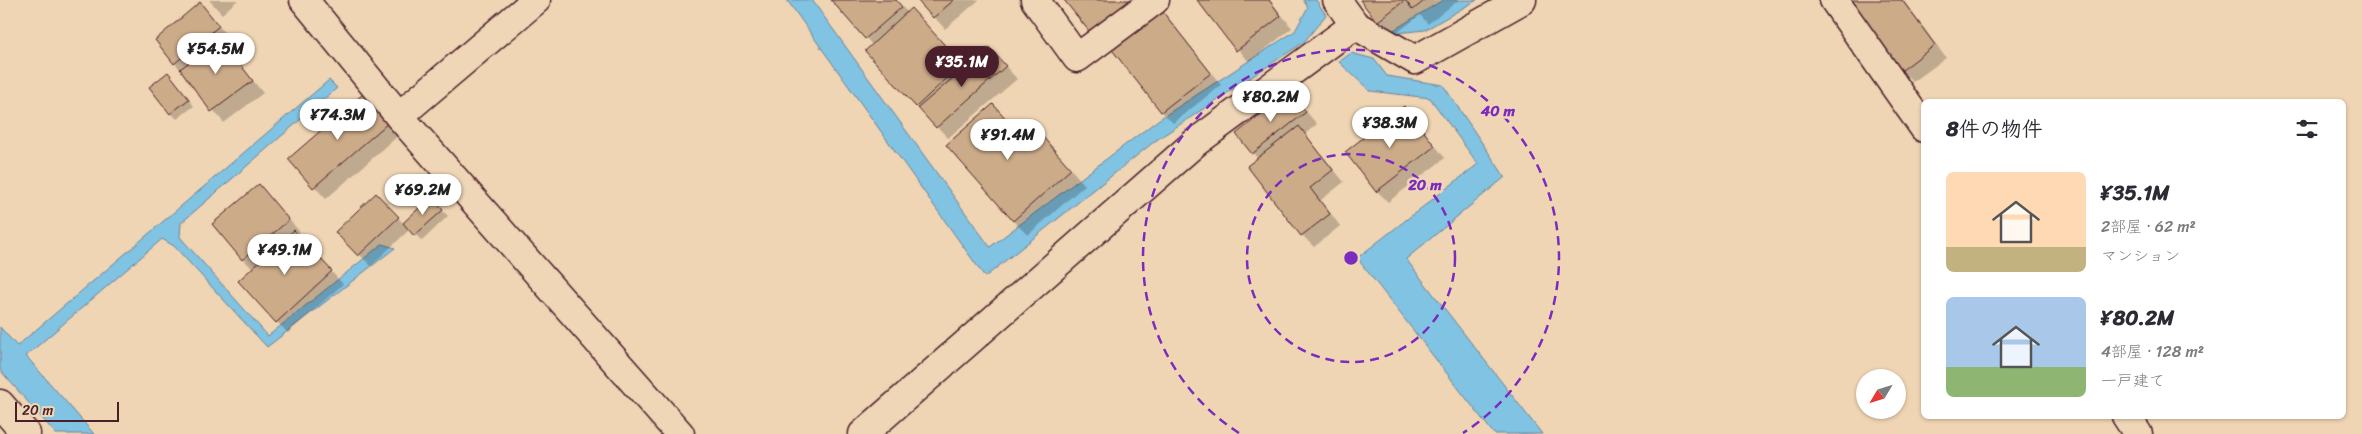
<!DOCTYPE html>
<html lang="ja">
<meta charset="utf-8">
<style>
:root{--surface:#fff;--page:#f2f2f3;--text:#2b2b33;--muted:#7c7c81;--accent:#4a1f2b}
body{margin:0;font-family:Sriracha,"Klee One",sans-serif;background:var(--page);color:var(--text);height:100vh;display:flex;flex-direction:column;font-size:19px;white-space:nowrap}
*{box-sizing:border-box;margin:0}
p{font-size:16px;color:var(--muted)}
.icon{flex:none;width:28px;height:28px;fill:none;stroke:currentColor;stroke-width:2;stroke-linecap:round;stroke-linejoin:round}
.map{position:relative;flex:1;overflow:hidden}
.side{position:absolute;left:1921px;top:99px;width:425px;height:320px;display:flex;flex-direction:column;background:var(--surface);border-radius:8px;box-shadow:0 1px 4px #0004}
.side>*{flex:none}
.needle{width:32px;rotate:232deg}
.controls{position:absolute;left:1856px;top:369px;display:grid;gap:10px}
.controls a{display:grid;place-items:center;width:50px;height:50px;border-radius:50%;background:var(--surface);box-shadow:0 1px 4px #0004;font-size:25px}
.scale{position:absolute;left:15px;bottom:12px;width:104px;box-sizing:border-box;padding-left:5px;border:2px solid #4a1f2b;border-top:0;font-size:14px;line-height:18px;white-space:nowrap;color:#4a1f2b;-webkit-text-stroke:4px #efd6b7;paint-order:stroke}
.price{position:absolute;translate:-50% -42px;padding:0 11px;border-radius:18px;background:#fff;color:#222;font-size:16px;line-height:32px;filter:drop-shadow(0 1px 2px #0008)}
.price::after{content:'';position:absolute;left:50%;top:30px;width:15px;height:11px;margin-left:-8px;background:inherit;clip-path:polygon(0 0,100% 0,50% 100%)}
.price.active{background:var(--accent);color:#fff}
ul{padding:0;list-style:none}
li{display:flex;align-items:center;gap:15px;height:125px;padding:0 25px}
li span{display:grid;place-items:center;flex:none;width:140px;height:100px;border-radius:8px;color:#555}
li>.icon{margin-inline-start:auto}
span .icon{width:60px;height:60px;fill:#fffc;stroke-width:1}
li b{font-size:21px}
h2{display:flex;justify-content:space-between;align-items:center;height:60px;padding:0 25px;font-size:21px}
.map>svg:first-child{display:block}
</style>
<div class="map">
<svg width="2362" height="434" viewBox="0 0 2362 434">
<rect width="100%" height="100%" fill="#efd5b3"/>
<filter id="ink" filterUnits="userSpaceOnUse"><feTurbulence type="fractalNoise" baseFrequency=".02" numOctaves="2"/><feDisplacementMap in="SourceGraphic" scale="10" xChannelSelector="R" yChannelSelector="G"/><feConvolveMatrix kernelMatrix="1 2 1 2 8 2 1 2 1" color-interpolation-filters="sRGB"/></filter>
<g filter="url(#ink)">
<!-- water -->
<g fill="#81c3e2" stroke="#6b8199">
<path d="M787 0H812L990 247 1158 120 1295 31 1308 7 1303 0H1316L1326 15 1304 42 1155 141 985 277Z"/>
<path d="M1443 0H1477L1425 30 1387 34Z"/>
<path d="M1351 53 1374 59 1387 76 1443 85 1505 177 1406 259 1542 434H1494L1357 258 1478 164 1430 98 1370 91 1339 62Z"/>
<path d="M329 80 337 88 181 223 180 237 268 336 382 244 395 248 267 347 174 246 162 239 26 356 94 434H56L0 370V327L17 346Z"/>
</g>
<!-- shadow -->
<g fill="#0003">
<path d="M209 0H238L222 14Z"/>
<path d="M833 0H896L908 13 923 22 966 68 1000 60 1017 79 948 138 917 106 873 46Z"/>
<path d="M919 0H979L945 29Z"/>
<path d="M1198 0H1270L1292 28 1249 62Z"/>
<path d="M1362 0H1459L1428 24 1420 15 1393 36Z"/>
<path d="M1856 0H1903L1946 58 1913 82 1902 70Z"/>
<path d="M200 4 230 39 224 44 263 93 224 123 156 40Z"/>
<path d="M1159 9 1170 20 1221 85 1173 123 1162 112 1111 46Z"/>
<path d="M174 80 194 106 177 119 171 113Z"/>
<path d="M1290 93 1317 124 1305 134 1344 182 1321 200 1340 226 1314 247 1302 235 1248 166 1258 159 1238 134Z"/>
<path d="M375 107 399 135 326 199 290 160Z"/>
<path d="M1404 107 1445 158 1388 202 1377 191Z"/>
<path d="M1034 128 1085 185 1028 235 1013 221 1023 138Z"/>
<path d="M259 185 300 232 297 235 343 284 288 333 277 322 253 269 243 259Z"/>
<path d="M376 195 404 224 431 199 448 216 422 241 410 229 371 266 337 232Z"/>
</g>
<!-- building -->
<g fill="#ccab89" stroke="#4a1f2b">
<path d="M831 0H896L902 7 865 39Z"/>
<path d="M917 0H954L933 18Z"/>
<path d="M1064 0H1139L1093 36Z"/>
<path d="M1197 0H1269L1281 16 1236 51Z"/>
<path d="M1360 0H1425L1413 10 1405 0 1377 22Z"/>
<path d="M1854 0H1902L1935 45 1901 71 1850 3Z"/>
<path d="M200 2 219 26 174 64 155 40Z"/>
<path d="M1159 7 1211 73 1161 112 1109 46Z"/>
<path d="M911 8 962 64 916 107 865 51Z"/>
<path d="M221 39 253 81 211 112 180 69Z"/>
<path d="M989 47 1006 66 936 128 918 108Z"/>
<path d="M168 72 189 99 170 114 149 87Z"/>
<path d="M1290 91 1306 112 1252 154 1236 134Z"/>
<path d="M363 94 388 123 313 188 288 159Z"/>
<path d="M993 104 1022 137 1034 127 1071 169 1013 221 946 145Z"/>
<path d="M1404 106 1435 146 1376 192 1345 152Z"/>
<path d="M1299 126 1333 170 1310 188 1330 214 1301 236 1247 166Z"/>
<path d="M259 184 289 220 242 260 212 224Z"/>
<path d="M376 193 399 217 358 256 335 232Z"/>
<path d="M431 197 443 210 414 236 403 223Z"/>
<path d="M294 230 332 271 276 323 238 281Z"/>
</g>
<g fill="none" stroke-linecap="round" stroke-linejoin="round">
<!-- minor casing -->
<g stroke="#4a1f2b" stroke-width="31">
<g id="minor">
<path d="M304 0 399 116 680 434"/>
<path d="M1035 0 1077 58 1155 0"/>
<path d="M1337 0 1355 25 1415 60 1522 0"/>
<path d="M1834 0 1924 128"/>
<path d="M399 116 536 0"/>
<path d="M0 404 26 434"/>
<path d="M2126 416 2138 434"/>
<path d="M863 434 1196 142 1355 25"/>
</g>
</g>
<!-- minor -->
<use href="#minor" stroke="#efd6b7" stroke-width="28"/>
</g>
</g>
<!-- distance rings -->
<g fill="none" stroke="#7b2cbf" stroke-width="2.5" stroke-dasharray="9 6">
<circle cx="1351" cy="258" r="104"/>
<path d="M1239 433A208 208 0 1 1 1463 433"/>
</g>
<circle cx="1351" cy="258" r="8" fill="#7b2cbf" stroke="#efd6b7" stroke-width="2.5"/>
<g font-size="15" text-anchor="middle" font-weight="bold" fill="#7b2cbf" stroke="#efd6b7" stroke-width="5" stroke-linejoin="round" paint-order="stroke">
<text x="1498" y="116">40 m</text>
<text x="1425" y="190">20 m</text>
</g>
</svg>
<div class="controls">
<a><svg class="needle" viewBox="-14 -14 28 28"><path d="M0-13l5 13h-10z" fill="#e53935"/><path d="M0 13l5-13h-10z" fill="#7c7c81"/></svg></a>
</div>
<div class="scale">20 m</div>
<b class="price" style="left:216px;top:75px">¥54.5M</b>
<b class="price active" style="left:962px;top:88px">¥35.1M</b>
<b class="price" style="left:1271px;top:123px">¥80.2M</b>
<b class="price" style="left:338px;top:141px">¥74.3M</b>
<b class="price" style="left:1390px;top:149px">¥38.3M</b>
<b class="price" style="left:1008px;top:161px">¥91.4M</b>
<b class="price" style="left:423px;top:216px">¥69.2M</b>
<b class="price" style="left:285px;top:276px">¥49.1M</b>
<section class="side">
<h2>8件の物件<svg class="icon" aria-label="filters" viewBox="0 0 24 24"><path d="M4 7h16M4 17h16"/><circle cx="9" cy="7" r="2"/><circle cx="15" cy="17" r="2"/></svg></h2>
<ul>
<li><span style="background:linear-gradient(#ffd9b3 75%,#c2b280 0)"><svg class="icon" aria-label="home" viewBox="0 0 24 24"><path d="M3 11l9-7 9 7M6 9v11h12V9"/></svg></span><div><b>¥35.1M</b><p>2部屋 · 62 m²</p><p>マンション</p></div></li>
<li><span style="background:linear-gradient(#a9c7e8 70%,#8fb573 0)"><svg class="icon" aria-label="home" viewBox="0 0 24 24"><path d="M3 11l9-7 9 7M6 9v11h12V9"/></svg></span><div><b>¥80.2M</b><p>4部屋 · 128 m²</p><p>一戸建て</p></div></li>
</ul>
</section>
</div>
